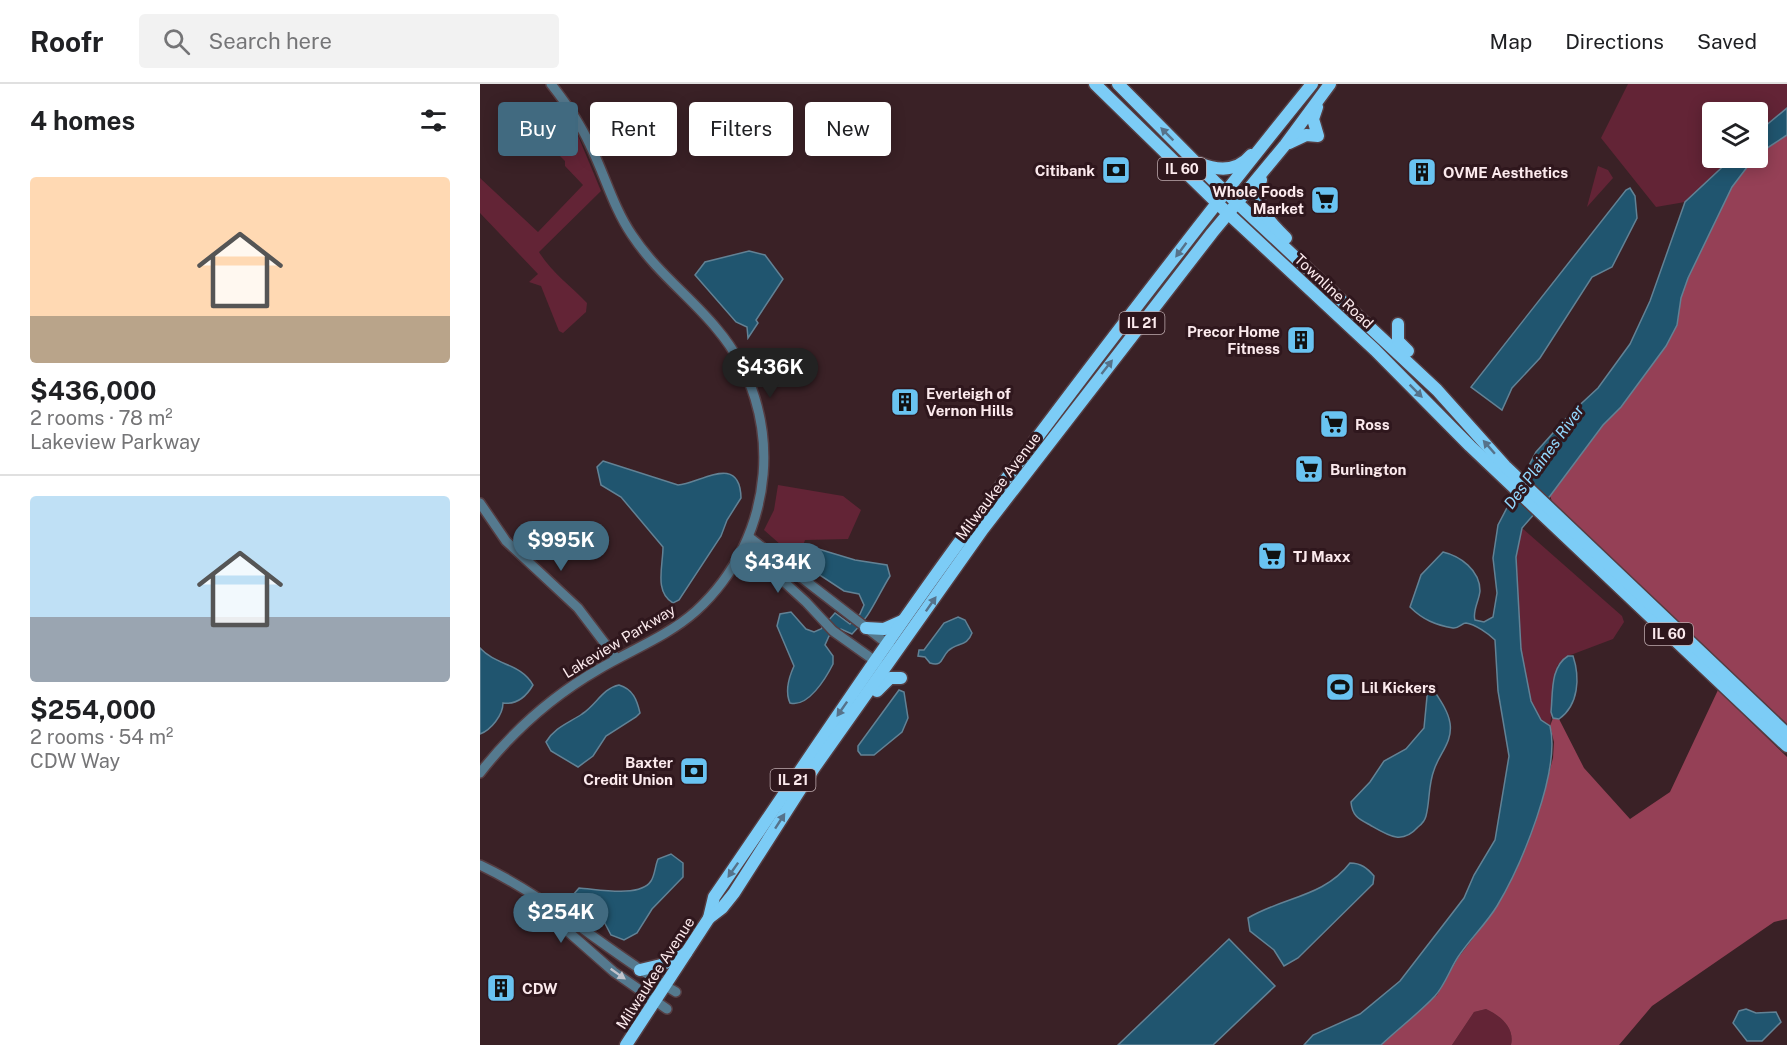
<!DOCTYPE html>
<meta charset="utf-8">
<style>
:root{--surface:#fff;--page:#f2f2f2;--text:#202124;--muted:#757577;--line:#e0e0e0;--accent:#416a80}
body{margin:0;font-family:"Public Sans",sans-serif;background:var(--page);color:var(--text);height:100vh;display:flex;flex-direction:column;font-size:22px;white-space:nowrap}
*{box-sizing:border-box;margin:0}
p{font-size:20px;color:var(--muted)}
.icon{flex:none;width:33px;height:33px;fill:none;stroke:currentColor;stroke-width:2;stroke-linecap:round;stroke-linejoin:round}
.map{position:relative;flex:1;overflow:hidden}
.drawer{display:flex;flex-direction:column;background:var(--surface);width:480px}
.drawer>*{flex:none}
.banner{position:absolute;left:18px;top:18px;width:570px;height:54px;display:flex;gap:12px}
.fabs{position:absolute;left:1222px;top:18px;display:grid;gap:12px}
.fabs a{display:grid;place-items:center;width:66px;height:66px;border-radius:6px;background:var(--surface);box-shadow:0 3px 15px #0003;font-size:30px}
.price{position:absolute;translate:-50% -51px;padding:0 14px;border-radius:21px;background:var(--accent);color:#fff;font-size:20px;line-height:39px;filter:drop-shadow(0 2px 3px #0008)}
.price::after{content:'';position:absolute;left:50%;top:36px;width:18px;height:14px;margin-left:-9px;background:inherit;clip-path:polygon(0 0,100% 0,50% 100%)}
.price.current{background:#222;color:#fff}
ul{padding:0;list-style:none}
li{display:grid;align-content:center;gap:12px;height:318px;padding:0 30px}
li+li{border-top:2px solid var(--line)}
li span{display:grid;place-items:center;height:186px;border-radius:6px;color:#555}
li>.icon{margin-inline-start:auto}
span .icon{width:108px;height:108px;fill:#fffc;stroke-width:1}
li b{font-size:26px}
h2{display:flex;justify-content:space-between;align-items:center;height:72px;padding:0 30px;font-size:26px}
.tag{padding:0 21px;border-radius:6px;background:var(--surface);box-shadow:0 3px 15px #0003;font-size:21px;line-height:54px}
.tag.current{background:var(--accent);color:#fff}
header{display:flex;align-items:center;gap:36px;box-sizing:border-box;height:84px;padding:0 30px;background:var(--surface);border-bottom:2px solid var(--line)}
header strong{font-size:28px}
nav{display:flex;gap:33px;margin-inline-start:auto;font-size:21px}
.search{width:420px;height:54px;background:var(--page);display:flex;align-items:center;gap:15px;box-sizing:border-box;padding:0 21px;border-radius:6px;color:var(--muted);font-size:22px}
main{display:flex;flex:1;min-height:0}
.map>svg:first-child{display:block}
</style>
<header>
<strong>Roofr</strong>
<div class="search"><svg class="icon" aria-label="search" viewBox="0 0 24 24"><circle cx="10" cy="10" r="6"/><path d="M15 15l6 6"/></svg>Search here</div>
<nav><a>Map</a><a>Directions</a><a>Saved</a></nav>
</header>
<main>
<section class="drawer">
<h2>4 homes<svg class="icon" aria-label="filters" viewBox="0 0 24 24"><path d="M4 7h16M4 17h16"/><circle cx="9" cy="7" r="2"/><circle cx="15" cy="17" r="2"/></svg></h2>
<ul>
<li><span style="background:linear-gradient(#ffd9b3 75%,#b9a48a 0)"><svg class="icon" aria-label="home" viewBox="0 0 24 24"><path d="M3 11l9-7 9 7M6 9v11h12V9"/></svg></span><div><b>$436,000</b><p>2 rooms · 78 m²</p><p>Lakeview Parkway</p></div></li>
<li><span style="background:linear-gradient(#bfe0f5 65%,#9aa5b1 0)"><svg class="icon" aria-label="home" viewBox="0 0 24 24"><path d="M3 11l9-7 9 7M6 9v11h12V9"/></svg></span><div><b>$254,000</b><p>2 rooms · 54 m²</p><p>CDW Way</p></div></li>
</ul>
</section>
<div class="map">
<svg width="1307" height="961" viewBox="0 0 1307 961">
<rect width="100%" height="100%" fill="#3a2126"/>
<!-- green -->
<g fill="#632436">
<path d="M1148 0H1307V24L1278 48V28H1233V74H1252L1205 118 1176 123 1121 54Z"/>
<path d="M94 42 121 107 59 168C71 188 91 202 107 219L106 228 83 249 79 247 61 202 49 198 58 190 0 129V94L58 148 103 101 85 82V77L72 64Z"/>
<path d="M1118 82 1128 86 1133 94 1107 123Z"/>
<path d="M298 401 363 412 381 426 368 455 325 456 318 476 284 446 294 426Z"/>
<path d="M1042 444 1142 532 1144 538 1133 555 1088 572 1077 582 1070 642 1061 636 1051 617 1041 565 1036 473Z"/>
<path d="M1006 925C1021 932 1035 944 1031 961H972L994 928Z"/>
</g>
<!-- forest -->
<g fill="#954056">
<path d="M1307 51V640L1073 420 1070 412 1123 341 1141 323 1197 241 1201 214 1208 194 1252 103 1269 78 1278 74V70Z"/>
<path d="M1238 606 1307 673V835L1294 838 1172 922 1139 961H1031C1035 944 1021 932 1006 925L994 928 972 961H901L957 911 978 874 1016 824 1037 784 1063 711 1073 674 1074 658 1070 642 1073 634 1079 635 1104 684 1150 735 1190 708Z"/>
</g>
<!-- water -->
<g fill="#20556f" stroke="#628295" stroke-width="1.5">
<path d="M1307 24V51L1278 70V48Z"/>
<path d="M1252 74H1274L1252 103 1208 194 1201 214 1197 241 1186 262 1141 323 1123 341 1070 412 1042 444 1036 473 1041 565 1051 617 1061 636 1070 642C1081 687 1041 782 1017 822 1006 840 990 855 978 873 970 885 965 901 955 912 939 929 919 944 901 961H824L833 951 880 930 920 897 984 814 994 791 1015 756 1029 672 1018 607 1015 556C1009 550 995 540 986 539 982 539 978 545 973 544 956 541 943 536 930 523L941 491 963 468C980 472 1000 486 1000 507 999 517 992 528 995 536L1004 538 1013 533 1017 509 1013 474 1018 441 1056 368 1090 330 1118 304 1150 260 1170 217 1205 118Z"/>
<path d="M1150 104 1155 112 1157 134 1132 183 1112 193 1060 274 1032 304 1022 326 991 303 1146 106Z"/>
<path d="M269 167 285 171 303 195 276 236 278 239 268 254 267 243 256 238 215 191 225 178Z"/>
<path d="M123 377 198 401C219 400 260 368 261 414L247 436 241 452 199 516 193 519C174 508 183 482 183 463L141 413 121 401 117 383Z"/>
<path d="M335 464 375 476 407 481 410 492C397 513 390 533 372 550L361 545 349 552 345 561 353 572V580C346 594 328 624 310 619 305 608 309 593 314 582L297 542 300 530 311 528 326 545 334 548 341 545 355 529 370 540 380 530 384 521 379 510 364 507 326 482 324 477 326 469Z"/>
<path d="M478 533 485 536 492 549C487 563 477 558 468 567 461 574 463 583 450 579L445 573 438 572 439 566H444L464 539Z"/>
<path d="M0 564C16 582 41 579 53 601 46 613 37 621 23 619 23 631 11 646 0 650Z"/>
<path d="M1088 572H1093C1100 593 1099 621 1079 635L1073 634 1071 628C1073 609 1070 583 1088 572Z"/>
<path d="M139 601C153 605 157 616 160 629L156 633 126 652 113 672 98 683 71 667 66 658C75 643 89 639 102 630 116 621 123 604 139 601Z"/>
<path d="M948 602H951C958 613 968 626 970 639 973 658 959 670 954 686 948 702 950 717 946 732 945 736 942 740 938 743 922 761 909 752 890 741 879 735 872 732 871 718L890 698 904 677 926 665 944 644Z"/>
<path d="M419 606 424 608 428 634 422 648 394 671H381L378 667V662Z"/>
<path d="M191 770 203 779V793L172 825 157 849 144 856 131 851 120 830 95 819 93 811 99 804C117 805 160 814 171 797 175 791 175 782 178 775Z"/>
<path d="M870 779C881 779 887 784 894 792L893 800 818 874 804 882 794 866 770 847 768 834C803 813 844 813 870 779Z"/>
<path d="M749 855 795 902 733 961H638Z"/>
<path d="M1266 925 1276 929 1296 928 1301 938 1282 957H1267L1253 939 1259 927Z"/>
</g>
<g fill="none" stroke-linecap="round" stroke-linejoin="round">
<!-- tertiary casing -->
<g stroke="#553d42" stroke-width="12">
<g id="tertiary">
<path d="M0 419 26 457 98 524 136 574"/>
<path d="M269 453 410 562"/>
<path d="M263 466 278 474 326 518 353 547 398 579"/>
<path d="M0 689C32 648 74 611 119 585 151 566 188 552 216 527 296 454 308 329 237 245 209 211 178 190 152 151 133 123 125 91 110 61 100 39 86 19 71 0"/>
<path d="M0 781C70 814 129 869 196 908"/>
<path d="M59 822 134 888 187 925"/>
</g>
</g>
<!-- primary casing -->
<g stroke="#553d42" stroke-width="15">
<g id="primary">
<path d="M615 0 738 120 895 266 990 362 1307 662"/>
<path d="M638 0 737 100 957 306 1025 382 1307 650"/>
<path d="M809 59 826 51 838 52 833 35 837 23"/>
<path d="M719 79C738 87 757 88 771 71"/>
<path d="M781 96C772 120 789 138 806 154"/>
<path d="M918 240V257L928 267"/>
<path d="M386 544 404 545 422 537"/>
<path d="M397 607 410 594H421"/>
<path d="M229 834 234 813C320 688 404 560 494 438 604 290 716 143 832 0"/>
<path d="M160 886 181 881 206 869"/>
<path d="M146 961 229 834 242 824 254 809 334 684 503 445 732 149 805 61 850 0"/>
</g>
</g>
<!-- tertiary -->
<use href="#tertiary" stroke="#557a8f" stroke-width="9"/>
<!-- primary -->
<use href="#primary" stroke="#7cccf6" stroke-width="12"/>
</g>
<!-- one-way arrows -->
<defs><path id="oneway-solid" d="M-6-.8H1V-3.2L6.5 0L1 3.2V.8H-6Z" transform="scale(1.5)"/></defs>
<g fill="#56728a">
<use href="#oneway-solid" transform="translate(687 50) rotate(-135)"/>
<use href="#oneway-solid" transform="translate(701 166) rotate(127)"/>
<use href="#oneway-solid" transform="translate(627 283) rotate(-52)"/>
<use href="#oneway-solid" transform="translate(936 307) rotate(45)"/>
<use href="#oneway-solid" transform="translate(1009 363) rotate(-131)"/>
<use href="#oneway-solid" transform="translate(451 520) rotate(-55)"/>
<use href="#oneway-solid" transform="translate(362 625) rotate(125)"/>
<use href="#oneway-solid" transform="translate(300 737) rotate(-57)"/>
<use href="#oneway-solid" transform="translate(253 786) rotate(125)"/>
</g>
<use fill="#c2c3cc" href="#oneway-solid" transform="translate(138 890) rotate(35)"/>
<!-- icons -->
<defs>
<g id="bank-square" transform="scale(1.5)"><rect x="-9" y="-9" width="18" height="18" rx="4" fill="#69c3f1" stroke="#2f171d"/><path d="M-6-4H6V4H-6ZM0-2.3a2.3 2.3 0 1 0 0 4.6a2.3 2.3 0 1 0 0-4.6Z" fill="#111"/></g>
<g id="building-square" transform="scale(1.5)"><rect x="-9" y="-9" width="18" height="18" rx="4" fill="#69c3f1" stroke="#2f171d"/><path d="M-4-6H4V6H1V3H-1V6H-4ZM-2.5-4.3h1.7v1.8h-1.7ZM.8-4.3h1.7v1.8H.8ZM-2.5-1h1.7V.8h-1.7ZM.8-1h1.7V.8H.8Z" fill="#111"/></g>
<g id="supermarket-square" transform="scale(1.5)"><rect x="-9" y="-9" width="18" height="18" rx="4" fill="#69c3f1" stroke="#2f171d"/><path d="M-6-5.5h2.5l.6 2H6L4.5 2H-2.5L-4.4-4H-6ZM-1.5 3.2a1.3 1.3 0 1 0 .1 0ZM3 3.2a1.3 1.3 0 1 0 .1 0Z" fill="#111"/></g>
<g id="stadium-square" transform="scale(1.5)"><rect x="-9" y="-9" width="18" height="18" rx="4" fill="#69c3f1" stroke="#2f171d"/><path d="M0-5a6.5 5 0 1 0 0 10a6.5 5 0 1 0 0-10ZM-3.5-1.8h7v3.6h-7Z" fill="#111"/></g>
</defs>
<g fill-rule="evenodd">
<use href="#bank-square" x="636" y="86"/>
<use href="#building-square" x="942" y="88"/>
<use href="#supermarket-square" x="845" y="116"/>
<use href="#building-square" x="821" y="256"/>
<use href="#building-square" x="425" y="318"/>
<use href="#supermarket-square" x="854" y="340"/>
<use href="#supermarket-square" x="829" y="385"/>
<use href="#supermarket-square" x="792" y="472"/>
<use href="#stadium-square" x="860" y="603"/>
<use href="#bank-square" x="214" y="687"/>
<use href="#building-square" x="21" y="904"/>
</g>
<g text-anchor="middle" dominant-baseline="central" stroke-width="6" stroke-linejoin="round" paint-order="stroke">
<!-- shield labels -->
<g fill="#2f171d" stroke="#beabaf" stroke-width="1.5">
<rect x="678" y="74" width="48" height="22" rx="4.5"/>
<rect x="639.5" y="228" width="45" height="22" rx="4.5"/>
<rect x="1165" y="539" width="48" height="22" rx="4.5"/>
<rect x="290.5" y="685" width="45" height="22" rx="4.5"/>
</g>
<g font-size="14" font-weight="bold" fill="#fceaed">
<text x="702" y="85">IL 60</text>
<text x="662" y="239">IL 21</text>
<text x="1189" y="550">IL 60</text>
<text x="313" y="696">IL 21</text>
</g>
<!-- poi labels -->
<g font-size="15" font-weight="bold" fill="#fceaed" stroke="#2f171d" text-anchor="start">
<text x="615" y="86" text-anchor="end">Citibank</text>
<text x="963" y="88">OVME Aesthetics</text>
<text x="824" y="107" text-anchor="end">Whole Foods<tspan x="824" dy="17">Market</tspan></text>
<text x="800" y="247" text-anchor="end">Precor Home<tspan x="800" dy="17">Fitness</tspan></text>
<text x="446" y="309">Everleigh of<tspan x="446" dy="17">Vernon Hills</tspan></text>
<text x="875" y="340">Ross</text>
<text x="850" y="385">Burlington</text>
<text x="813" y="472">TJ Maxx</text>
<text x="881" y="603">Lil Kickers</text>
<text x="193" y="678" text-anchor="end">Baxter<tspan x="193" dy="17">Credit Union</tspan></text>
<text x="42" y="904">CDW</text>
</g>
<!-- street labels -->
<g font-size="15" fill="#fceaed" stroke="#2f171d">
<text transform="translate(854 207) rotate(43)">Townline Road</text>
<text transform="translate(518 402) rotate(-53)">Milwaukee Avenue</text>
<text transform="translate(139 557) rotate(-31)">Lakeview Parkway</text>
<text transform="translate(175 889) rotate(-57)">Milwaukee Avenue</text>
</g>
<!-- water labels -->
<g font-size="16" font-style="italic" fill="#93d9ff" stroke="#2f171d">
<text transform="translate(1064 373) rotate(-54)">Des Plaines River</text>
</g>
</g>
</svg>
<div class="fabs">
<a><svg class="icon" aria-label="layers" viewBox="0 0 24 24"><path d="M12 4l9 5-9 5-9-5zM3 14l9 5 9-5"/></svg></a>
</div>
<b class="price current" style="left:290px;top:315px">$436K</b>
<b class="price" style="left:81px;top:488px">$995K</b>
<b class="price" style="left:298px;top:510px">$434K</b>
<b class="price" style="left:81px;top:860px">$254K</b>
<div class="banner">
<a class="tag current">Buy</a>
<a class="tag">Rent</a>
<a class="tag">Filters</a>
<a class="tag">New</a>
</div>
</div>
</main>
